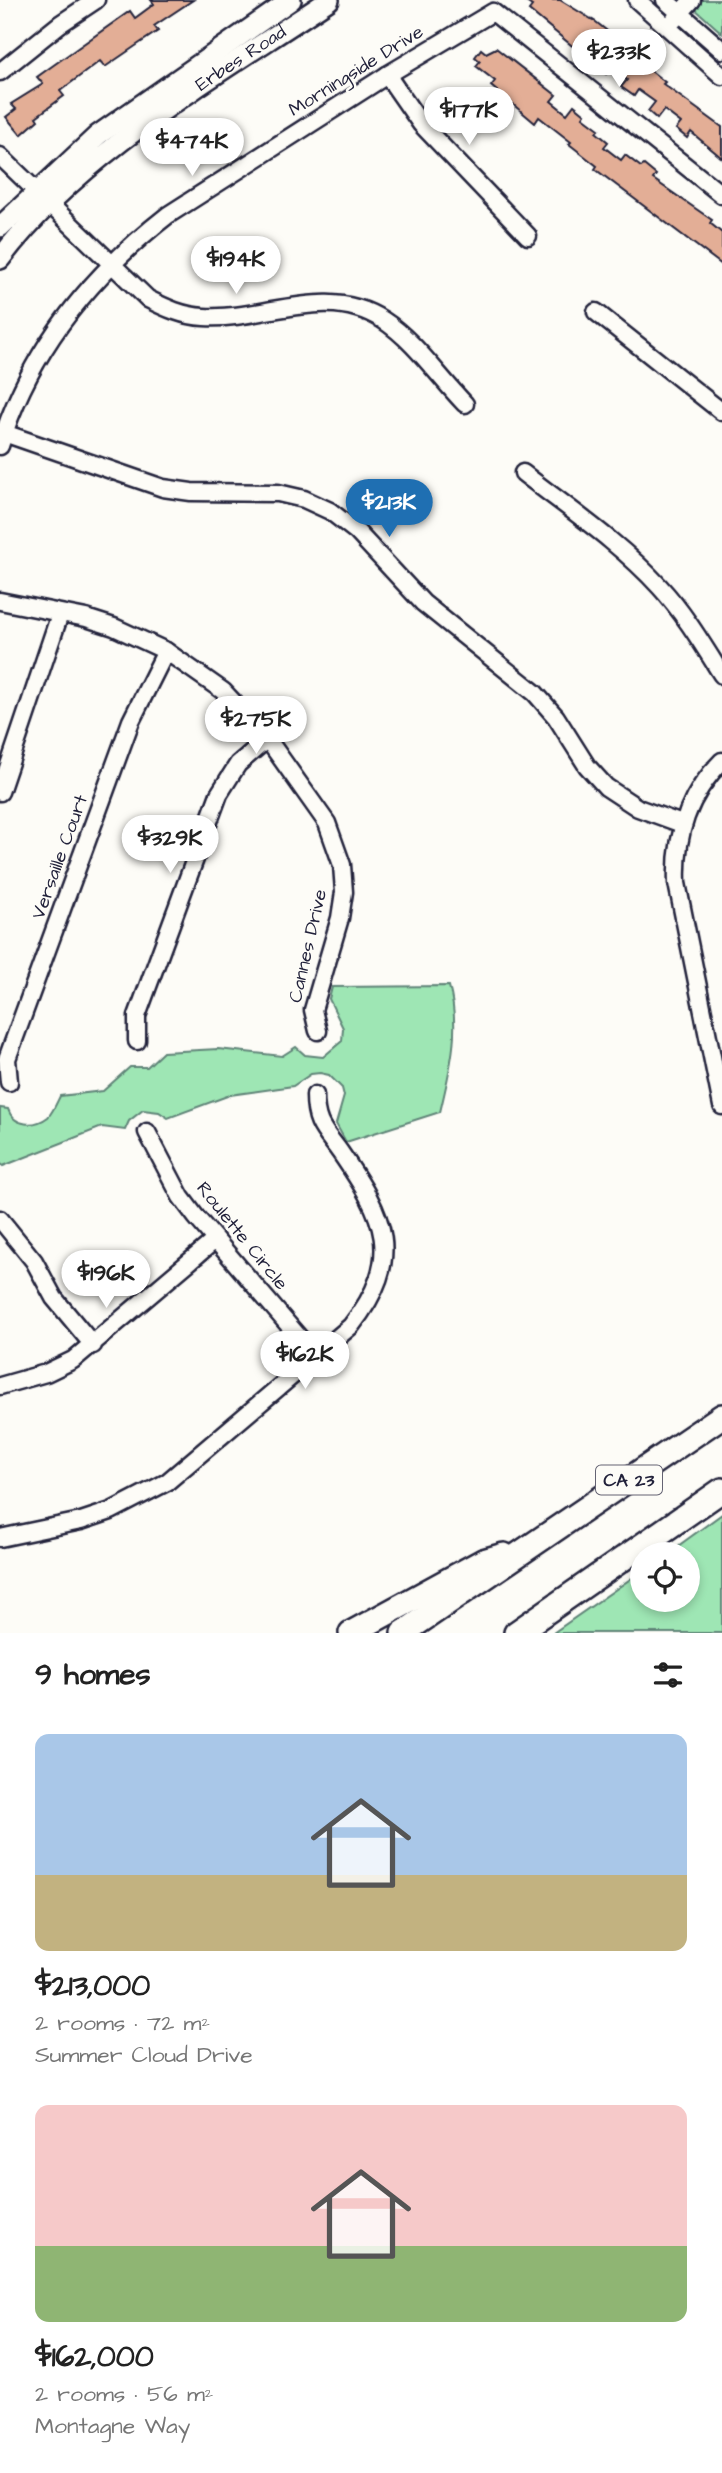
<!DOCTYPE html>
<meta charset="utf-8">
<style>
:root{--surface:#fff;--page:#f6f6f6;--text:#222;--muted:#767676;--accent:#1f6fb2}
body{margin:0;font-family:"Architects Daughter",sans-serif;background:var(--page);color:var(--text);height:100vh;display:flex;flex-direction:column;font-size:26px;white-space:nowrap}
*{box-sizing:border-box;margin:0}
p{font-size:23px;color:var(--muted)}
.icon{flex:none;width:38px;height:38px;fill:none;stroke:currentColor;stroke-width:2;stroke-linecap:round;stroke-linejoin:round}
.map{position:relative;height:1633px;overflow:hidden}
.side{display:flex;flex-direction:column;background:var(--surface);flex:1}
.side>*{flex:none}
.tools{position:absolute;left:630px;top:1542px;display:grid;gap:14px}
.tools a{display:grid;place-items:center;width:70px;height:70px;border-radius:50%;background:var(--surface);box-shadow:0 4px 10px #0003;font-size:35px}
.price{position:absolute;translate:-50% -60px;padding:0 16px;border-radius:24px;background:#fff;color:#222;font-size:23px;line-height:46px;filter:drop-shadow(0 2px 4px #0008)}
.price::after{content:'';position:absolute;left:50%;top:42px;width:21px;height:16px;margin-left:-10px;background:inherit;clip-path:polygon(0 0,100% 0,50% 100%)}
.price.active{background:var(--accent);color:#fff}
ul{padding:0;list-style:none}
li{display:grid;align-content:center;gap:14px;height:371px;padding:0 35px}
li span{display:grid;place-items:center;height:217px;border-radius:14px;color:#555}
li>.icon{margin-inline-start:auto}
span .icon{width:126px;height:126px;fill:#fffc;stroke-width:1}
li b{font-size:30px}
h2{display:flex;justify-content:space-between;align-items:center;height:84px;padding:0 35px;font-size:30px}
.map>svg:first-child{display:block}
</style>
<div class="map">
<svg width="722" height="1633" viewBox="0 0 722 1633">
<rect width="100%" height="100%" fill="#fdfcf7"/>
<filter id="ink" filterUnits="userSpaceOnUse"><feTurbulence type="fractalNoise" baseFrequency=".0143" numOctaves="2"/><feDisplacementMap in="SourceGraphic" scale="14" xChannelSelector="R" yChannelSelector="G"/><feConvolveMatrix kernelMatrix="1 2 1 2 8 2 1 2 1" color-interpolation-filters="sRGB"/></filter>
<g filter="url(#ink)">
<!-- green -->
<g fill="#9ee6b4" stroke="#608478" stroke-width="2">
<path d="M685 0H722V33Z"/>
<path d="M449 986C461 1029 450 1070 440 1112L346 1142 336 1124 344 1096 342 1088 329 1075 320 1073 311 1074 293 1086 230 1095 168 1118 159 1112 143 1110 129 1121 125 1130 102 1127 3 1166 0 1163V1108L8 1109C14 1127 35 1127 48 1117 53 1112 57 1102 60 1096L103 1091 130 1067H147L163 1052 218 1049 282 1056 296 1047 305 1055 323 1057 342 1041 343 1028 329 999 332 987Z"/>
<path d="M722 1514V1633H553L642 1571V1600H688V1554H667Z"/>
</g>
<!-- building -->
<g fill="#e3ae96" stroke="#22223b" stroke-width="2">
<path d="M151 0H193L154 26 158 31 140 43 105 67 100 61 60 91 64 96 36 117 38 120 21 135 6 117 16 109 11 104 43 84 37 77 48 69 130 11 135 18 154 4Z"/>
<path d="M523 0H560L596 22 616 38 613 41 665 82 663 84 722 127V158L691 132 687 138 676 129 681 123 664 110 657 119 648 111 655 102 638 90 634 96 621 87 627 80 611 67 606 74 529 10 532 6Z"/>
<path d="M496 48 556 95 551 101 567 114 574 105 585 114 583 117 599 129 596 132 608 142 604 147 621 160 625 155 641 167 644 165 656 175 653 179 712 220 710 223 722 233V265L595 169 597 166 569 144 571 142 539 117 535 123 491 86 495 81 476 66 480 61 475 57 481 49 486 53Z"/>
</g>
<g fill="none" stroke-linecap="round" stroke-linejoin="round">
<!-- minor casing -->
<g stroke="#22223b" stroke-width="21">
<g id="minor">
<path d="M637 0 722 76"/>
<path d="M665 0 722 50"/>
<path d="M674 20 692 0"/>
<path d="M0 72 60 24 96 0"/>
<path d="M387 75 421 124 528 236"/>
<path d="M0 156 148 299C166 308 183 316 204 317 265 321 326 283 383 320 414 340 439 377 465 404"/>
<path d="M596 312 722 412"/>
<path d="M4 433 163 488 191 492 278 493 304 499 330 511 357 532 423 603 535 693 556 717 587 766 606 787 638 808 682 824"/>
<path d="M0 446C29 351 91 275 168 215L387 75 493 12 722 195"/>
<path d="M523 473C569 509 620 543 660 587 684 613 703 645 722 675"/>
<path d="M0 601 86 618 114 627 166 651 223 691 266 737 327 823 342 865 344 892 340 918 313 1010 318 1031"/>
<path d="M722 761C688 795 675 835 677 883L722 1106"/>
<path d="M0 792 60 614"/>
<path d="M137 1041V1016L219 794 238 764 267 739"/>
<path d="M9 1082 7 1059 131 721 166 651"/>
<path d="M147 1132 181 1197 196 1217 316 1357"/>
<path d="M0 1219 34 1261 54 1298 93 1345"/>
<path d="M0 1386 46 1373 73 1360 215 1240"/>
<path d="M0 1538 81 1521 111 1511 167 1482 351 1326C405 1257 385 1217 340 1152 324 1130 315 1124 315 1095"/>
</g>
</g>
<!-- major casing -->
<g stroke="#22223b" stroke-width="24">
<g id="major">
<path d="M0 227 98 135 291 0"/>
<path id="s1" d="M0 259C82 151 218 75 329 0"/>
</g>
</g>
<!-- highway casing -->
<g stroke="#22223b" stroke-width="28">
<g id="highway">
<path d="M351 1633 483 1561 504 1555"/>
<path d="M403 1633 722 1416"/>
<path d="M516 1633 722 1490"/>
</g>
</g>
<!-- minor -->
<use href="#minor" stroke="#fdfcf7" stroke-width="16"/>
<!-- major -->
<use href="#major" stroke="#fdfcf7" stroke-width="19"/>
<!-- highway -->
<use href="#highway" stroke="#fdfcf7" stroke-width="23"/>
</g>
</g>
<g text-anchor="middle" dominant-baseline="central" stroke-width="5" stroke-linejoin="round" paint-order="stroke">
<!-- shield labels -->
<rect fill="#fdfcf7" stroke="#646373" stroke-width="2" x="596" y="1465.5" width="66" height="29" rx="5"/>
<g font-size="18" font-weight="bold" fill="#22223b">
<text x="629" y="1480">CA 23</text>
</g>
<!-- street labels -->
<g font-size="19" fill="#22223b" stroke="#fdfcf7">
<text stroke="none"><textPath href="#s1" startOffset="315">Erbes Road</textPath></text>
<text transform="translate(356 71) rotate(-32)">Morningside Drive</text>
<text transform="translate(60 857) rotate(-70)">Versaille Court</text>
<text transform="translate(308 946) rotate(-77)">Cannes Drive</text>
<text transform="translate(242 1236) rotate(51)">Roulette Circle</text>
</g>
</g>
</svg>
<div class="tools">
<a><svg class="icon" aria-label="locate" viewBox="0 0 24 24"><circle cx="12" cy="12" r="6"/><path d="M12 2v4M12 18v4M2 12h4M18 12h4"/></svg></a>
</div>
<b class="price" style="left:619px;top:89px">$233K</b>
<b class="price" style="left:469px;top:147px">$177K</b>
<b class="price" style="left:192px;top:178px">$474K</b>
<b class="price" style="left:236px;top:296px">$194K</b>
<b class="price active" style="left:389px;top:539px">$213K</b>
<b class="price" style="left:256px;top:756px">$275K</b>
<b class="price" style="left:170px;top:875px">$329K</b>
<b class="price" style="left:106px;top:1310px">$196K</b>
<b class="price" style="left:305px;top:1391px">$162K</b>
</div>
<section class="side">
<h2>9 homes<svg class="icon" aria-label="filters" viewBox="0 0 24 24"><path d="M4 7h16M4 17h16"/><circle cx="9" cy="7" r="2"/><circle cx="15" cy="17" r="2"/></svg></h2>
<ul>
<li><span style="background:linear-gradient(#a9c7e8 65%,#c2b280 0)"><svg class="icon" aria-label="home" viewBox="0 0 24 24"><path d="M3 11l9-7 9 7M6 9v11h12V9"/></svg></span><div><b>$213,000</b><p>2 rooms · 72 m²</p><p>Summer Cloud Drive</p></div></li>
<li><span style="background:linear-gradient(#f6c9c9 65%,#8fb573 0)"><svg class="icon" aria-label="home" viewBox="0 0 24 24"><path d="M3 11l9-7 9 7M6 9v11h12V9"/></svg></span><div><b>$162,000</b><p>2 rooms · 56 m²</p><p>Montagne Way</p></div></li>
</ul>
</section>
